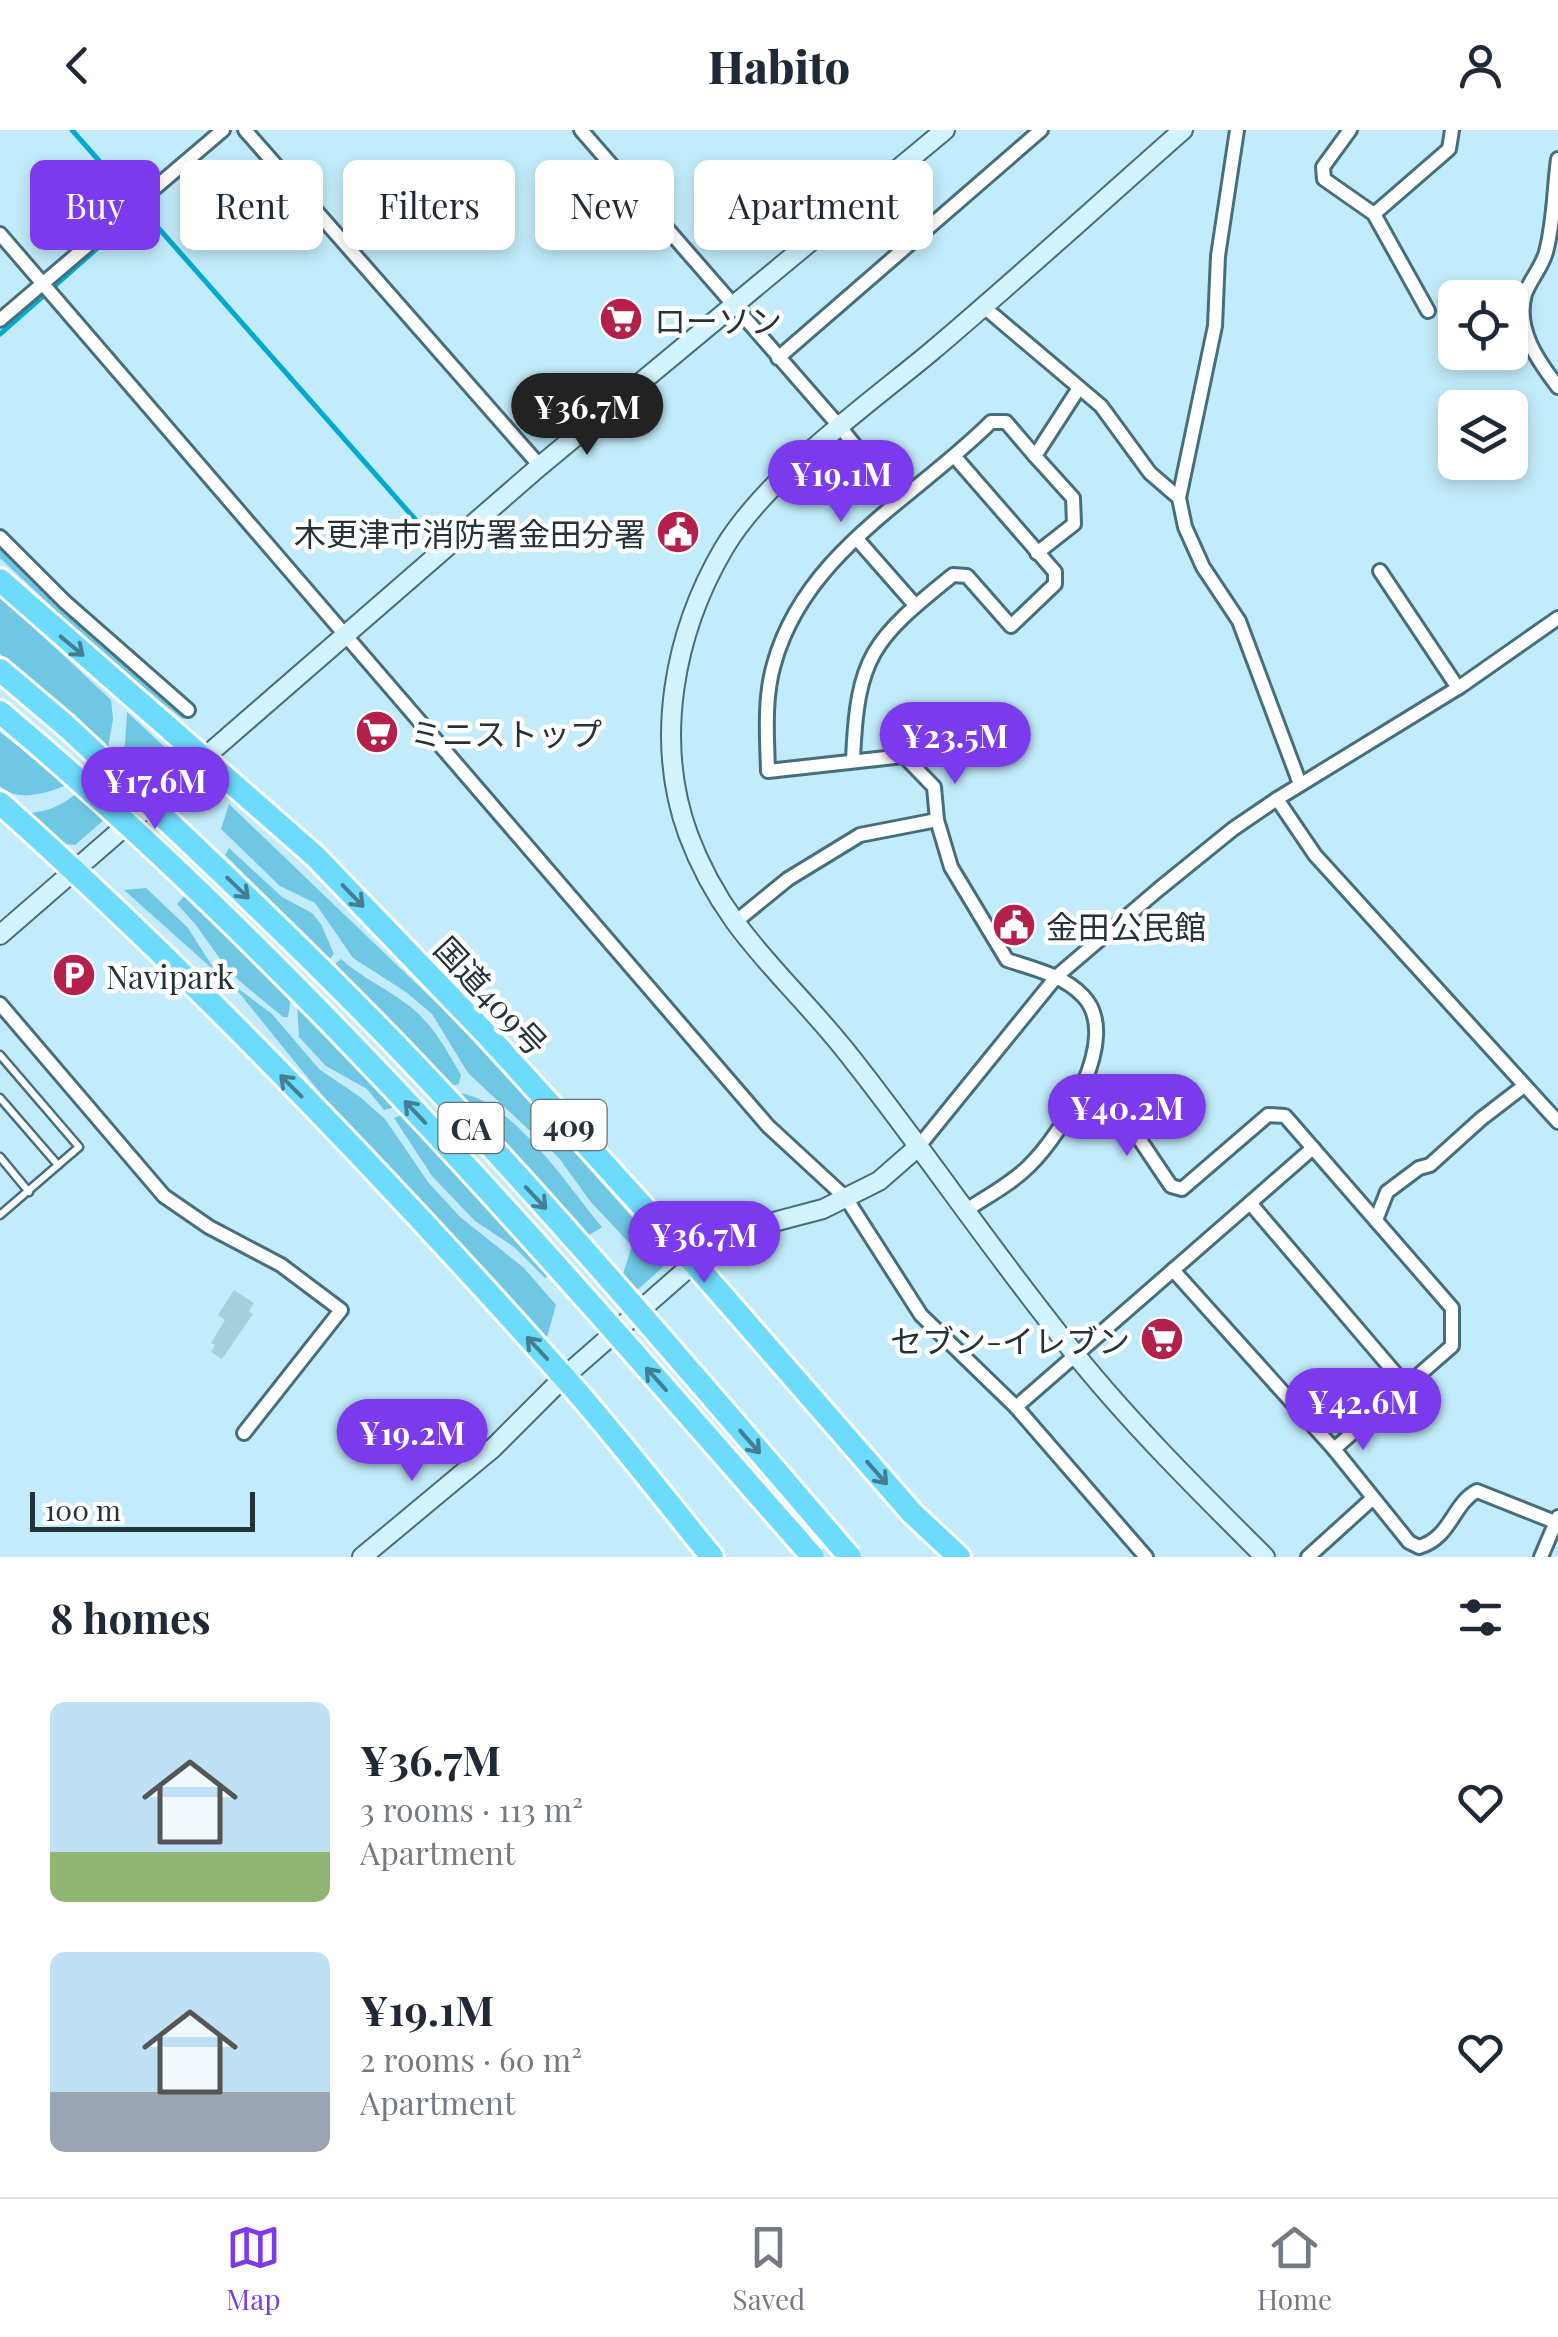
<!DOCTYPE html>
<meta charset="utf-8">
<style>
:root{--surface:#fff;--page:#f6f6f7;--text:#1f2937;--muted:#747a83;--line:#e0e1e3;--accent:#7c3aed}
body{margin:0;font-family:"Playfair Display","Noto Sans JP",serif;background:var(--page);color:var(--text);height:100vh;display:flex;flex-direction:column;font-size:38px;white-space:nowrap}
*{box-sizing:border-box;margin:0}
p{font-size:32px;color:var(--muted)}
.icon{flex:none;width:55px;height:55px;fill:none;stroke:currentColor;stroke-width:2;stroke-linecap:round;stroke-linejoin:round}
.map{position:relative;height:1427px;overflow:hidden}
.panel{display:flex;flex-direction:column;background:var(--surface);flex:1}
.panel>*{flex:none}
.top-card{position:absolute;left:30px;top:30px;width:1000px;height:90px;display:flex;gap:20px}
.tools{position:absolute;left:1438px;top:150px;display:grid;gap:20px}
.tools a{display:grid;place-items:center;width:90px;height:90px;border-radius:15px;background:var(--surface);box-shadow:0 5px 15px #0003;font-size:50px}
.scale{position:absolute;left:30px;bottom:25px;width:225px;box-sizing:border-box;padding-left:10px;border:5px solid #233339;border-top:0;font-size:28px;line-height:35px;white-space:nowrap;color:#233339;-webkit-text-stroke:8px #fff;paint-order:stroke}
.price{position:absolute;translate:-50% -85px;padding:0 22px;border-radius:35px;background:var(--accent);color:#fff;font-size:32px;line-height:65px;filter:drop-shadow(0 2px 5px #0008)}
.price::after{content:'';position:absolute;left:50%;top:60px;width:30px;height:22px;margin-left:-15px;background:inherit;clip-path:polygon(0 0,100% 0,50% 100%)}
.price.selected{background:#222;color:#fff}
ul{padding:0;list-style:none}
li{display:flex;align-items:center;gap:30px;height:250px;padding:0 50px}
li span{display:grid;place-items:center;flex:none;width:280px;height:200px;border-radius:15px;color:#555}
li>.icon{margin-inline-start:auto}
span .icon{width:120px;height:120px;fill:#fffc;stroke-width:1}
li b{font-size:42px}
h2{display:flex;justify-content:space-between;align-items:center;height:120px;padding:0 50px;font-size:42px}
.chip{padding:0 35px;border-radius:15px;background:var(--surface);box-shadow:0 5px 15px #0003;font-size:35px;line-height:90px}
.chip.selected{background:var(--accent);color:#fff}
header{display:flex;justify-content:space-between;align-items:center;height:130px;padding:0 50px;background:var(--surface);font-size:45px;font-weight:800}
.menu{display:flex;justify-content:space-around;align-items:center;height:140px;border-top:2px solid var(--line);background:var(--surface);font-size:28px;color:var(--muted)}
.menu a{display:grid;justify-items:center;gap:5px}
.menu .selected{color:var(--accent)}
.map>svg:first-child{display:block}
</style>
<header><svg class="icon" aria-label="back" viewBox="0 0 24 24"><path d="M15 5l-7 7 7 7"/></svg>Habito<svg class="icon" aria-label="person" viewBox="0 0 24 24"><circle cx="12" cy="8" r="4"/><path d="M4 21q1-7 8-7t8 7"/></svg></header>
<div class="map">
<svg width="1558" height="1427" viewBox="0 0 1558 1427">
<rect width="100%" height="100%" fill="#c2ecfb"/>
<!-- green -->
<g fill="#6fc7e3">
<path d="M0 413 187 585 183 589 119 540 0 428Z"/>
<path d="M0 466 111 570 113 589 108 618 0 524Z"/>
<path d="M127 582 172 624 171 632 146 653 119 628 125 614Z"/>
<path d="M0 602 67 655C46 663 19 673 0 656Z"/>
<path d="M76 664 105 689 75 715 66 714 26 683C47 682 59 677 76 664Z"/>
<path d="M229 674 471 906 664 1123 663 1137 636 1161 623 1144 632 1116 590 1071 559 1028 468 943 432 884 406 862 353 828 315 773 280 756 221 699Z"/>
<path d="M229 718 282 767 312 783 321 794 334 824 330 829 225 725Z"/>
<path d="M146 758 188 798 216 842 124 760Z"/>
<path d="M185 765 291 867 288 887H283L230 843 196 795 177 774Z"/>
<path d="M341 829C362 848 386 858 408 875 433 894 445 918 461 945L459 954 451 956 335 834Z"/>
<path d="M231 853 272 884 319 939 360 967 385 989 428 1052 460 1087 524 1138 556 1175 547 1207 540 1209 321 964Z"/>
<path d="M297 873 396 977 384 980 367 959 326 936 299 907Z"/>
<path d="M458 963C511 968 569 1058 602 1097L588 1106Z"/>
<path d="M402 985 549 1146 545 1148 514 1117 475 1091 432 1046 394 988Z"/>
</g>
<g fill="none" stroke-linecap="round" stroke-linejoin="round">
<!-- stream -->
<g stroke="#00aacf" stroke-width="5">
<path d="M72 0 429 405"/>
<path d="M0 204 143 78"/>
</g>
</g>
<!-- building -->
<path fill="#a6cfde" d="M234 1160 254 1173 249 1181 253 1184 222 1229 211 1222 215 1215 211 1213 225 1190 218 1185Z"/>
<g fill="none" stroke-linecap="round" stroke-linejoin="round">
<!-- lane casing -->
<g stroke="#476e7b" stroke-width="11">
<g id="lane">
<path d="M0 925 79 1017 0 1085"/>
<path d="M0 968 58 1035"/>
<path d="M0 1027 29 1062"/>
</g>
</g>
<!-- street casing -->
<g stroke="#476e7b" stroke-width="18">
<g id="street">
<path d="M245 0 540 336"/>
<path d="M581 0 840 297 898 369"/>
<path d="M1237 0 1218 126 1215 196 1179 368 1185 397 1203 437 1239 491 1300 654"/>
<path d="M1350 0 1323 37 1324 49 1374 84 1428 181"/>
<path d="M1558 29C1554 59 1554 93 1546 122 1542 137 1530 150 1525 164 1515 199 1538 231 1558 257"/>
<path d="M1374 84 1449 19 1452 0"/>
<path d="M0 104 768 996 846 1068 921 1185 1016 1277 1146 1427"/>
<path d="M984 177 1101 276 1150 343 1179 368"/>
<path d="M0 190 223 0"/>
<path d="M778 228 1041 0"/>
<path d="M0 407 65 472 188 580"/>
<path d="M857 409 915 475"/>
<path d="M1037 423 1074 394 1073 368 1035 326 1079 258"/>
<path d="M1380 441 1458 558"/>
<path d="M853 631C857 526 872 510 953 445L967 446 1011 496 1055 454V442L955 327"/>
<path d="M1277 669 1315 725 1558 992"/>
<path d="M734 793 788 749 860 705 937 690"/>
<path d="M0 874 164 1066 209 1097 281 1135 341 1180 244 1303"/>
<path d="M1076 969 1136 1004 1171 1056 1182 1059 1268 985 1285 986 1452 1178V1216L1334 1319"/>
<path d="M919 1016 1057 846 1159 759 1233 699 1277 669 1461 556 1558 488"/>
<path d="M1250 1073 1313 1018"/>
<path d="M965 1081C986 1067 1011 1054 1029 1036 1062 1004 1123 907 1083 866 1063 845 1034 839 1007 830L951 737 937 690 934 657 904 626 768 641C767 605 764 568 774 534 805 422 914 369 991 292H1006L1035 326"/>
<path d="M1376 1090 1387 1062 1419 1038 1430 1035 1481 989 1524 956"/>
<path d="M1173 1140 1334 1319 1409 1412 1419 1417C1451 1408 1453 1373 1477 1361L1555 1392"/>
<path d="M1016 1277 1250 1073 1407 1257"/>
<path d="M1308 1427 1372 1369"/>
<path d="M1541 1427 1558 1387"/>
</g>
</g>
<!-- secondary casing -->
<g stroke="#476e7b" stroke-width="22">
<g id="secondary">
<path d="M1183 0C1099 74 1017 149 932 221 866 276 768 345 724 418 674 503 654 610 688 704 724 801 784 844 845 920 924 1019 994 1125 1075 1224 1133 1296 1199 1361 1265 1427"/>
<path d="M0 805 540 336 945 0"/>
<path d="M362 1427 493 1318 564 1247 694 1133 743 1100 823 1079 879 1051 919 1016"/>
</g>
</g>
<!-- highway casing -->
<g stroke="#fff" stroke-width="28">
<g id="highway">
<path d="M0 450 315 726 488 906 694 1133 912 1383 959 1427"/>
<path d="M0 540 65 595"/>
<path d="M0 582 41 617"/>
<path d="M0 673C199 851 385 1046 563 1246 615 1304 663 1367 712 1427"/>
</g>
</g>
<!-- lane -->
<use href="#lane" stroke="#fff" stroke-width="6"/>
<!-- street -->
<use href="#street" stroke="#fff" stroke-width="12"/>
<!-- secondary -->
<use href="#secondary" stroke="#d3f4fe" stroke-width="18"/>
<!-- highway -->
<use href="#highway" stroke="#6ddbfc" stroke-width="22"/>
<!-- highway-bridge casing -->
<g stroke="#fff" stroke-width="28" stroke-linecap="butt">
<g id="highway-bridge">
<path d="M65 595C176 698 286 802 392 911 551 1076 700 1253 850 1427"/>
<path d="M41 617C324 862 567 1147 813 1427"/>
</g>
</g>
<!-- highway-bridge -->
<use href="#highway-bridge" stroke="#6ddbfc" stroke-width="22"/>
</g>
<!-- one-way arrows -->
<defs><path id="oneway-shaft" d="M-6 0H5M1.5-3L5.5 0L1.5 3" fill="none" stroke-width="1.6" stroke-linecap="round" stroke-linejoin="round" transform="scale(2.5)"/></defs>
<g stroke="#447f91">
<use href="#oneway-shaft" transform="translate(72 516) rotate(40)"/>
<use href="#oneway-shaft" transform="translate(238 758) rotate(44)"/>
<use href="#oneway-shaft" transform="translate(353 766) rotate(46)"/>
<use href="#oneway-shaft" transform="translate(291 956) rotate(-135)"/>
<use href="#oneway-shaft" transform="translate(415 982) rotate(-133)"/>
<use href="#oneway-shaft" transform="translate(536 1068) rotate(47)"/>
<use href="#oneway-shaft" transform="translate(537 1218) rotate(-133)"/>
<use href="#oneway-shaft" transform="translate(656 1249) rotate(-132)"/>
<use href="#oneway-shaft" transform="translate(750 1312) rotate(49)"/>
<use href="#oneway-shaft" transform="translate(877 1343) rotate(49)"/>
</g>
<!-- icons -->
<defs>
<g id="supermarket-disc" transform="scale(2.25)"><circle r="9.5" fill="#b2204b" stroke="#fff"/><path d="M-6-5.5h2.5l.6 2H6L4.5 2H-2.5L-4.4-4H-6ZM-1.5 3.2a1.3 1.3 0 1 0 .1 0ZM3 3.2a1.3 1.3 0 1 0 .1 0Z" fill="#fff"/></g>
<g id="civic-disc" transform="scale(2.25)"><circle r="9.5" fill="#b2204b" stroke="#fff"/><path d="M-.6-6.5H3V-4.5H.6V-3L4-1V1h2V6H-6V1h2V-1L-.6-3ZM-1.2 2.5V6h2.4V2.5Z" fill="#fff"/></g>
<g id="parking-disc" transform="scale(2.25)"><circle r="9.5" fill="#b2204b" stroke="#fff"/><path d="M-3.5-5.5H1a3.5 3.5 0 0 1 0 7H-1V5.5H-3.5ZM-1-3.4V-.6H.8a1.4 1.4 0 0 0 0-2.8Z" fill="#fff"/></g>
</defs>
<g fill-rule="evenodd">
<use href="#supermarket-disc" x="621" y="189"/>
<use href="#civic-disc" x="678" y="402"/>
<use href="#supermarket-disc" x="377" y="602"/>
<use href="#civic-disc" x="1014" y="795"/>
<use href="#parking-disc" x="74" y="845"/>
<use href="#supermarket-disc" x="1162" y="1209"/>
</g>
<g text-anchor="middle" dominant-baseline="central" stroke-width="9" stroke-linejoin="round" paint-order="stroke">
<!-- shield labels -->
<g fill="#fff" stroke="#657074" stroke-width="2.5">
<rect x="531.5" y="970" width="75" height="50" rx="8"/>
<rect x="438.5" y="973" width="65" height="50" rx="8"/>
</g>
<g font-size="30" font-weight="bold" fill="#233339">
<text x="569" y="995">409</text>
<text x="471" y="998">CA</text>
</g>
<!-- poi labels -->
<g font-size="32" fill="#233339" stroke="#fff" text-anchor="start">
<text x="654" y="189">ローソン</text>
<text x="646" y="402" text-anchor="end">木更津市消防署金田分署</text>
<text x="410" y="602">ミニストップ</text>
<text x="1046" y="795">金田公民館</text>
<text x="106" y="845">Navipark</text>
<text x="1130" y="1209" text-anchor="end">セブン-イレブン</text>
</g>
<!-- street labels -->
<g font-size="32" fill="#233339" stroke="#fff">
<text transform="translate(492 865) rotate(47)">国道409号</text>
</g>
</g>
</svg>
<div class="tools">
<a><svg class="icon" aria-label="locate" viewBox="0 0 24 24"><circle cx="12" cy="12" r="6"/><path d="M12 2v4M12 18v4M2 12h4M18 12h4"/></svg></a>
<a><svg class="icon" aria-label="layers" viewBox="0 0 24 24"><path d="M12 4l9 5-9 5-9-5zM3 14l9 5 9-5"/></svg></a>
</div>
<div class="scale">100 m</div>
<b class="price selected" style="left:587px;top:328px">¥36.7M</b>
<b class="price" style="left:841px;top:395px">¥19.1M</b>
<b class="price" style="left:955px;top:657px">¥23.5M</b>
<b class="price" style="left:155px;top:702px">¥17.6M</b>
<b class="price" style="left:1127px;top:1029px">¥40.2M</b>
<b class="price" style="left:704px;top:1156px">¥36.7M</b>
<b class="price" style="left:1363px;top:1323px">¥42.6M</b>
<b class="price" style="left:412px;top:1354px">¥19.2M</b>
<div class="top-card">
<a class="chip selected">Buy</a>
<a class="chip">Rent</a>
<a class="chip">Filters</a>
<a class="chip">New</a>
<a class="chip">Apartment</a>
</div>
</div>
<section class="panel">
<h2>8 homes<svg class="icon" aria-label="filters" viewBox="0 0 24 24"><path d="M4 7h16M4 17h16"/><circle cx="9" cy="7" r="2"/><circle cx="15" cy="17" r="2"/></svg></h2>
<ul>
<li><span style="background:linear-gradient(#bfe0f5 75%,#8fb573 0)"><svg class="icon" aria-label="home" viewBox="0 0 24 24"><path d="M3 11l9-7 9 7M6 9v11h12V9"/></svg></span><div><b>¥36.7M</b><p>3 rooms · 113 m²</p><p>Apartment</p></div><svg class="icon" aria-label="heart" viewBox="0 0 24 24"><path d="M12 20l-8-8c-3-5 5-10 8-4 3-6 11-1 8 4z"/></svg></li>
<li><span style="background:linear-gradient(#bfe0f5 70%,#9aa5b1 0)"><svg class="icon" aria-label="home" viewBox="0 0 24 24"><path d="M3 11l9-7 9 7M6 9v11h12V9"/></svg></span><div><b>¥19.1M</b><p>2 rooms · 60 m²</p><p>Apartment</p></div><svg class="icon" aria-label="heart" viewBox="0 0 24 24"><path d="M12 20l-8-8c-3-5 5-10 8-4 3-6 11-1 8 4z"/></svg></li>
</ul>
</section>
<nav class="menu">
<a class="selected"><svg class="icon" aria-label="map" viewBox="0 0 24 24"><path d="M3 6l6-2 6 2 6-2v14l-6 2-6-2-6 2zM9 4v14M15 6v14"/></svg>Map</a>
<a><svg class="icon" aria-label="saved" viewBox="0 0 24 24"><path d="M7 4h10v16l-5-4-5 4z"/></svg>Saved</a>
<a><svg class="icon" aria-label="home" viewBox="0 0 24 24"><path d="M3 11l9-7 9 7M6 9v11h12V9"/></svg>Home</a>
</nav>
